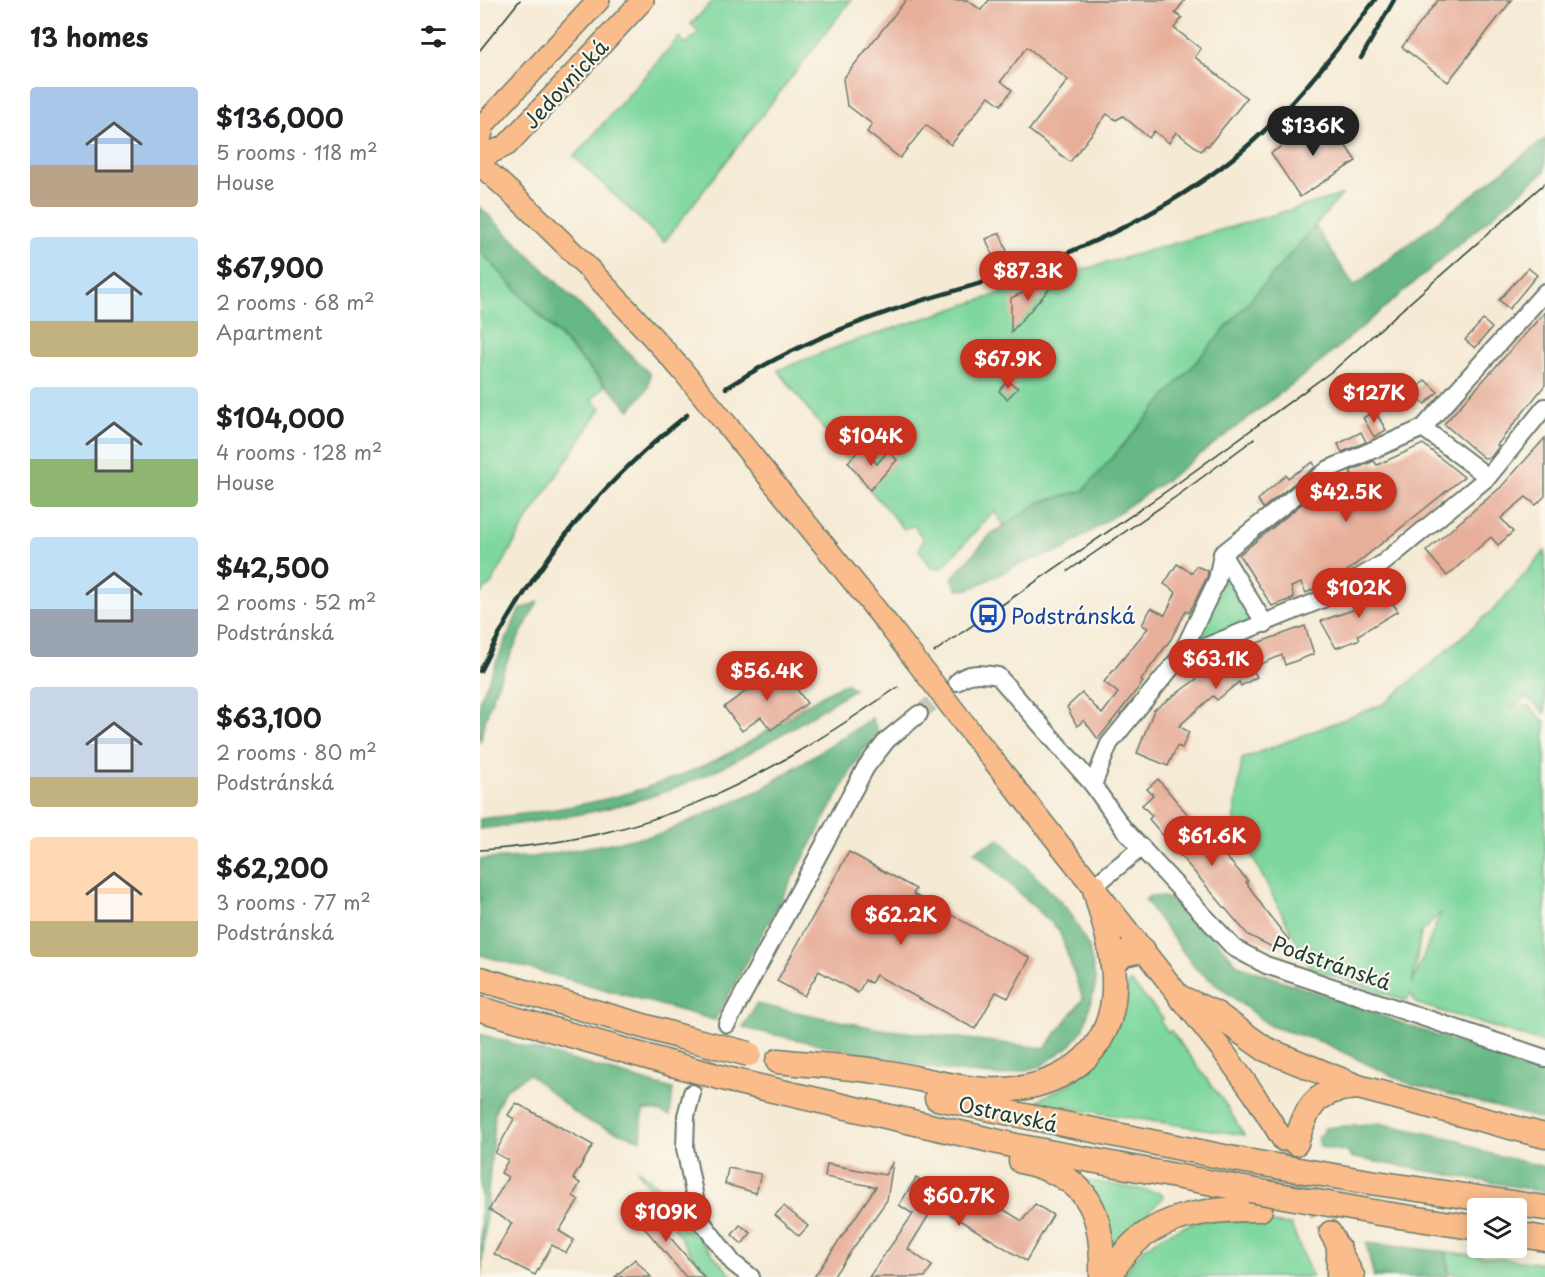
<!DOCTYPE html>
<meta charset="utf-8">
<style>
:root{--surface:#fff;--page:#f6f6f6;--text:#202124;--muted:#757577;--accent:#c8321e}
body{margin:0;font-family:"Playpen Sans",sans-serif;background:var(--page);color:var(--text);height:100vh;display:flex;flex-direction:column;font-size:22px;white-space:nowrap}
*{box-sizing:border-box;margin:0}
p{font-size:20px;color:var(--muted)}
.icon{flex:none;width:33px;height:33px;fill:none;stroke:currentColor;stroke-width:2;stroke-linecap:round;stroke-linejoin:round}
.map{position:relative;flex:1;overflow:hidden}
.panel{display:flex;flex-direction:column;background:var(--surface);width:480px}
.panel>*{flex:none}
.tools{position:absolute;left:987px;top:1198px;display:grid;gap:12px}
.tools a{display:grid;place-items:center;width:60px;height:60px;border-radius:6px;background:var(--surface);box-shadow:0 3px 15px #0003;font-size:30px}
.price{position:absolute;translate:-50% -51px;padding:0 14px;border-radius:21px;background:var(--accent);color:#fff;font-size:20px;line-height:39px;filter:drop-shadow(0 2px 3px #0008)}
.price::after{content:'';position:absolute;left:50%;top:36px;width:18px;height:14px;margin-left:-9px;background:inherit;clip-path:polygon(0 0,100% 0,50% 100%)}
.price.on{background:#222;color:#fff}
ul{padding:0;list-style:none}
li{display:flex;align-items:center;gap:18px;height:150px;padding:0 30px}
li span{display:grid;place-items:center;flex:none;width:168px;height:120px;border-radius:6px;color:#555}
li>.icon{margin-inline-start:auto}
span .icon{width:72px;height:72px;fill:#fffc;stroke-width:1}
li b{font-size:26px}
h2{display:flex;justify-content:space-between;align-items:center;height:72px;padding:0 30px;font-size:26px}
main{display:flex;flex:1;min-height:0}
.map>svg:first-child{display:block}
</style>
<main>
<section class="panel">
<h2>13 homes<svg class="icon" aria-label="filters" viewBox="0 0 24 24"><path d="M4 7h16M4 17h16"/><circle cx="9" cy="7" r="2"/><circle cx="15" cy="17" r="2"/></svg></h2>
<ul>
<li><span style="background:linear-gradient(#a9c7e8 65%,#b9a48a 0)"><svg class="icon" aria-label="home" viewBox="0 0 24 24"><path d="M3 11l9-7 9 7M6 9v11h12V9"/></svg></span><div><b>$136,000</b><p>5 rooms · 118 m²</p><p>House</p></div></li>
<li><span style="background:linear-gradient(#bfe0f5 70%,#c2b280 0)"><svg class="icon" aria-label="home" viewBox="0 0 24 24"><path d="M3 11l9-7 9 7M6 9v11h12V9"/></svg></span><div><b>$67,900</b><p>2 rooms · 68 m²</p><p>Apartment</p></div></li>
<li><span style="background:linear-gradient(#bfe0f5 60%,#8fb573 0)"><svg class="icon" aria-label="home" viewBox="0 0 24 24"><path d="M3 11l9-7 9 7M6 9v11h12V9"/></svg></span><div><b>$104,000</b><p>4 rooms · 128 m²</p><p>House</p></div></li>
<li><span style="background:linear-gradient(#bfe0f5 60%,#9aa5b1 0)"><svg class="icon" aria-label="home" viewBox="0 0 24 24"><path d="M3 11l9-7 9 7M6 9v11h12V9"/></svg></span><div><b>$42,500</b><p>2 rooms · 52 m²</p><p>Podstránská</p></div></li>
<li><span style="background:linear-gradient(#c9d6e8 75%,#c2b280 0)"><svg class="icon" aria-label="home" viewBox="0 0 24 24"><path d="M3 11l9-7 9 7M6 9v11h12V9"/></svg></span><div><b>$63,100</b><p>2 rooms · 80 m²</p><p>Podstránská</p></div></li>
<li><span style="background:linear-gradient(#ffd9b3 70%,#c2b280 0)"><svg class="icon" aria-label="home" viewBox="0 0 24 24"><path d="M3 11l9-7 9 7M6 9v11h12V9"/></svg></span><div><b>$62,200</b><p>3 rooms · 77 m²</p><p>Podstránská</p></div></li>
</ul>
</section>
<div class="map">
<svg width="1065" height="1277" viewBox="0 0 1065 1277">
<rect width="100%" height="100%" fill="#fbf7ec"/>
<filter id="ink" filterUnits="userSpaceOnUse"><feTurbulence type="fractalNoise" baseFrequency=".0167" numOctaves="2"/><feDisplacementMap in="SourceGraphic" scale="12" xChannelSelector="R" yChannelSelector="G"/><feConvolveMatrix kernelMatrix="1 2 1 2 8 2 1 2 1" color-interpolation-filters="sRGB"/></filter>
<filter id="wash" filterUnits="userSpaceOnUse"><feTurbulence type="fractalNoise" baseFrequency=".008" numOctaves="4" result="noise"/><feDisplacementMap in="SourceGraphic" scale="24" xChannelSelector="R" yChannelSelector="G"/><feGaussianBlur stdDeviation="1.35" result="paint"/><feColorMatrix in="noise" values="0 0 0 0 0 0 0 0 0 0 0 0 0 0 0 0 0 1.4 0 .05"/><feComposite in="paint" operator="in"/></filter>
<g filter="url(#wash)">
<rect width="100%" height="100%" fill="#f5ead4"/>
<!-- green -->
<g fill="#7ed79d" stroke="#4e8a68" stroke-width="1.5" fill-rule="evenodd">
<path d="M234 0H371L184 242 94 157 199 37 206 44 219 32 211 24Z"/>
<path d="M862 195 603 491 560 502 525 526 514 511 462 568H452L439 550 443 539 434 525 424 529 390 490 298 370 365 344 522 293Z"/>
<path d="M0 251 125 386 112 399 121 408 46 522 12 583 0 594Z"/>
<path d="M1065 551V713L1047 698 1031 707 1049 706 1065 722V1043L938 1004 930 994 926 1001 830 968 754 821 762 759 906 703 1017 606ZM961 912 932 984 941 933Z"/>
<path d="M744 581 752 582 774 618 770 623 725 639 720 637 719 633Z"/>
<path d="M651 982 683 1018 680 1021 688 1032 691 1031 746 1105 764 1135 567 1105 558 1100 590 1084 608 1069 640 1016 646 986Z"/>
<path d="M157 1169 189 1195 222 1242 253 1277H233L211 1254Z"/>
<path d="M605 1180 681 1193 684 1197 633 1246Z"/>
<path d="M722 1220 774 1221 811 1225 832 1277H642C664 1241 683 1233 722 1220Z"/>
<path d="M967 1252 1065 1264V1277H1003L969 1273Z"/>
</g>
<!-- forest -->
<g fill="#66b884" stroke="#427a5c" stroke-width="1.5">
<path d="M1065 139V171L841 362 688 479 583 550 540 564 490 589 477 590 472 578 511 534 560 502 603 491 835 226 874 286Z"/>
<path d="M0 207 170 374 168 388 150 410 0 251Z"/>
<path d="M58 602C34 645 9 694 0 743V700L39 610Z"/>
<path d="M366 683 374 689C314 727 252 768 184 792 125 813 62 821 0 829V819C96 809 175 794 261 747 297 727 328 700 366 683Z"/>
<path d="M392 718 399 734 381 753 235 1020 0 955V859L53 857 181 834 280 790Z"/>
<path d="M520 839 590 912 609 948 616 983 604 1028 591 1045 561 1066 522 1076 461 1070 263 1028 276 1004 400 1029 565 1048 603 999 579 930 494 851Z"/>
<path d="M670 896 684 897 709 909 758 965 1065 1074V1120L927 1083 842 1042 790 1026 715 968 665 900Z"/>
<path d="M0 1034 193 1089 190 1116 178 1111 163 1110 161 1140 112 1123 95 1113 49 1074 25 1090 15 1111 1 1277Z"/>
<path d="M899 1123 979 1140 1003 1152 1065 1167V1192L870 1157 868 1152 840 1147 838 1138 845 1128Z"/>
<path d="M886 1243 967 1252 968 1277H894Z"/>
</g>
<g id="blocks">
<!-- building -->
<g fill="#e7ae9a">
<path d="M426 0H487L501 10 509 0H705L695 13 702 18 694 28 721 49 715 57 767 98 728 146 726 145 721 151 696 132 689 143 674 131 669 138 643 116 636 120 627 114 590 162 549 130 588 80 547 47 521 81 532 90 521 105 509 96 471 145 446 125 420 158 387 132 392 124 367 105 363 79Z"/>
<path d="M958 0H1032L968 82 922 47Z"/>
<path d="M846 117 876 161 820 197 791 153Z"/>
<path d="M520 233 528 254 514 260 506 239Z"/>
<path d="M1048 268 1057 275 1029 309 1019 300Z"/>
<path d="M581 276 531 332V298Z"/>
<path d="M1065 312V385L1017 445 1019 446 1011 457 1004 458 964 424Z"/>
<path d="M1003 320 1012 328 995 348 985 340Z"/>
<path d="M945 380 958 392 945 404 933 393Z"/>
<path d="M527 381 538 388 527 399 519 391Z"/>
<path d="M895 411 906 430 894 437 883 418Z"/>
<path d="M881 432 886 442 862 452 858 444Z"/>
<path d="M1065 438V496L1056 505 1046 497 1021 518 1033 532 1018 545 1011 537 967 576 946 551 1021 487Z"/>
<path d="M943 444 984 477 861 576 826 593 821 583 811 587 814 598 792 606 759 555 846 484 849 488 872 474 870 471 894 461 897 465Z"/>
<path d="M382 447 397 464 408 451 417 460 390 490 368 462Z"/>
<path d="M833 462 835 467 783 508 778 500 785 493 806 475 808 478Z"/>
<path d="M697 564 712 573 716 566 728 571 727 577 709 613 706 611 691 639 661 680 663 682 618 739 604 720 597 726 587 707 602 693 622 714 638 693 624 682 668 628 662 625 671 608 685 615 696 592 684 584Z"/>
<path d="M902 588 918 611 878 635 880 639 856 648 841 621 887 605 885 601Z"/>
<path d="M825 626 834 654 805 665 802 655 772 668 777 677 761 686 759 682 737 700 733 696 699 726 709 732 702 748 697 746 688 766 657 753 674 710 744 659 740 652 753 647 755 651Z"/>
<path d="M300 667 327 703 291 730 281 717 262 731 244 707Z"/>
<path d="M678 779 739 852 740 850 768 881 766 882 785 910 809 940 796 949 768 935 669 819 672 816 662 805 673 795 667 789Z"/>
<path d="M369 852 436 889 433 894 550 958 528 998 516 992 495 1029 396 975 391 983 385 980 378 993 339 971 324 996 297 981Z"/>
<path d="M36 1103 113 1145 93 1179 100 1183 93 1196 99 1200 79 1231 94 1240 86 1253 72 1245 55 1275 14 1254 32 1223 9 1210 28 1177 21 1173 28 1160 15 1153 34 1119 28 1115Z"/>
<path d="M413 1162 407 1200 353 1277H334L396 1187 345 1177 347 1164 405 1175Z"/>
<path d="M248 1168 281 1174 276 1193 245 1184Z"/>
<path d="M436 1178 469 1198 479 1182 542 1221 555 1204 573 1215 546 1261 455 1205 428 1249 452 1266 445 1277H389L433 1214 419 1205Z"/>
<path d="M160 1203 201 1250 224 1277H206L198 1268 151 1212Z"/>
<path d="M304 1206 328 1226 319 1236 295 1215Z"/>
<path d="M260 1225 271 1233 262 1244 252 1235Z"/>
<path d="M155 1259 171 1277H135Z"/>
</g>
</g>
</g>
<g filter="url(#ink)">
<use href="#blocks" fill-opacity="0" stroke="#6a7a6c" stroke-width="1.5"/>
<g fill="none" stroke-linecap="round" stroke-linejoin="round">
<!-- minor-tunnel -->
<g stroke="#cac7b4" stroke-width="16" stroke-dasharray="16 8" stroke-linecap="butt">
<path d="M439 714 477 682"/>
<path d="M212 1093 247 1024"/>
</g>
<!-- major-tunnel -->
<path stroke="#cac7b4" stroke-width="21" stroke-dasharray="21 10" stroke-linecap="butt" d="M803 1140 850 1232"/>
<!-- minor casing -->
<g stroke="#6a7a6c" stroke-width="20">
<g id="minor">
<path d="M943 428 1008 477"/>
<path d="M742 554 785 624"/>
<path d="M700 657 737 580 742 554 849 469 943 428 1065 292"/>
<path d="M477 682C488 671 504 674 518 676L613 785 643 828 754 948 786 965 1065 1058"/>
<path d="M613 785 629 744 700 657 843 599 902 564 1008 477 1065 407"/>
<path d="M614 886 662 847"/>
<path d="M247 1024 386 767 407 740 439 714"/>
<path d="M212 1093 206 1116 205 1148 219 1218 253 1263 271 1277"/>
</g>
</g>
<!-- major casing -->
<g stroke="#6a7a6c" stroke-width="24">
<g id="major">
<path d="M0 140 4 124 119 0"/>
<path d="M0 158 27 145 163 0"/>
<path d="M0 165C73 228 138 298 202 370"/>
<path d="M247 425 410 627"/>
<path d="M486 726 743 1051 774 1094 803 1140"/>
<path d="M850 1232 874 1277"/>
</g>
</g>
<!-- highway casing -->
<g stroke="#6a7a6c" stroke-width="27">
<g id="highway">
<path d="M633 965 643 954 663 950"/>
<path d="M0 979 205 1038"/>
<path d="M701 998 736 1014 785 1049 878 1087 1065 1136"/>
<path d="M0 1009 192 1064"/>
<path d="M298 1061C332 1065 368 1066 402 1072 437 1077 470 1088 505 1090 576 1093 637 1057 634 979 633 947 622 916 614 886"/>
<path d="M254 1081 536 1146 770 1190"/>
<path d="M457 1098 754 1159"/>
<path d="M816 1143C827 1105 837 1089 878 1087"/>
<path d="M541 1161C611 1177 623 1212 622 1277"/>
<path d="M883 1181 1065 1208"/>
<path d="M899 1213 998 1228"/>
<path d="M1036 1234 1065 1239"/>
<path d="M859 1250V1277"/>
<path d="M630 1277C657 1217 721 1208 780 1209"/>
</g>
</g>
<!-- minor -->
<use href="#minor" stroke="#fff" stroke-width="16"/>
<!-- major -->
<use href="#major" stroke="#f9bc8a" stroke-width="21"/>
<!-- highway -->
<use href="#highway" stroke="#f9bc8a" stroke-width="24"/>
<!-- tram -->
<g stroke="#1f3d34" stroke-width="1.5">
<path d="M0 50 40 0"/>
<path d="M588 571 697 496 774 439"/>
<path d="M454 652 691 488 855 369 1065 183"/>
<path d="M0 850C176 839 275 785 418 687"/>
</g>
<!-- rail -->
<g stroke="#1f3d34" stroke-width="4.5">
<path d="M881 58 914 0"/>
<path d="M246 388C306 349 372 323 440 301 483 288 528 277 570 260 646 230 724 188 783 132 825 92 860 46 895 0"/>
<path d="M0 671C52 567 116 487 207 415"/>
</g>
<!-- major-bridge casing -->
<g stroke="#6a7a6c" stroke-width="24" stroke-linecap="butt">
<g id="major-bridge">
<path d="M202 370 247 425"/>
<path d="M410 627 486 726"/>
</g>
</g>
<!-- highway-bridge casing -->
<g stroke="#6a7a6c" stroke-width="27" stroke-linecap="butt">
<g id="highway-bridge">
<path d="M205 1038 269 1054"/>
<path d="M192 1064 254 1081"/>
<path d="M754 1159 883 1181"/>
<path d="M770 1190 899 1213"/>
</g>
</g>
<!-- major-bridge -->
<use href="#major-bridge" stroke="#f9bc8a" stroke-width="21"/>
<!-- highway-bridge -->
<use href="#highway-bridge" stroke="#f9bc8a" stroke-width="24"/>
</g>
</g>
<!-- icons -->
<defs>
<g id="bus-ring" transform="scale(1.725)"><circle r="9.5" fill="#fbf7ec" stroke="#1a4fb4" stroke-width="1.5"/><path d="M-5-6H5V4H4V6H2V4H-2V6H-4V4H-5ZM-3.5-4V0h7V-4ZM-3.5 1.2v1.5H-2V1.2ZM2 1.2v1.5H3.5V1.2Z" fill="#1a4fb4"/></g>
</defs>
<g fill-rule="evenodd">
<use href="#bus-ring" x="508" y="615"/>
</g>
<g text-anchor="middle" dominant-baseline="central" stroke-width="4.5" stroke-linejoin="round" paint-order="stroke">
<!-- street labels -->
<g font-size="21" fill="#1f3d34" stroke="#fbf7ec">
<text transform="translate(85 83) rotate(-47)">Jedovnická</text>
<text transform="translate(852 962) rotate(19)">Podstránská</text>
<text transform="translate(528 1113) rotate(12)">Ostravská</text>
</g>
<!-- transit labels -->
<g font-size="21" fill="#164399" stroke="#fbf7ec" text-anchor="start">
<text x="531" y="615">Podstránská</text>
</g>
</g>
</svg>
<div class="tools">
<a><svg class="icon" aria-label="layers" viewBox="0 0 24 24"><path d="M12 4l9 5-9 5-9-5zM3 14l9 5 9-5"/></svg></a>
</div>
<b class="price on" style="left:833px;top:157px">$136K</b>
<b class="price" style="left:548px;top:302px">$87.3K</b>
<b class="price" style="left:528px;top:390px">$67.9K</b>
<b class="price" style="left:894px;top:424px">$127K</b>
<b class="price" style="left:391px;top:467px">$104K</b>
<b class="price" style="left:866px;top:523px">$42.5K</b>
<b class="price" style="left:879px;top:619px">$102K</b>
<b class="price" style="left:736px;top:690px">$63.1K</b>
<b class="price" style="left:287px;top:702px">$56.4K</b>
<b class="price" style="left:732px;top:867px">$61.6K</b>
<b class="price" style="left:421px;top:946px">$62.2K</b>
<b class="price" style="left:479px;top:1227px">$60.7K</b>
<b class="price" style="left:186px;top:1243px">$109K</b>
</div>
</main>
